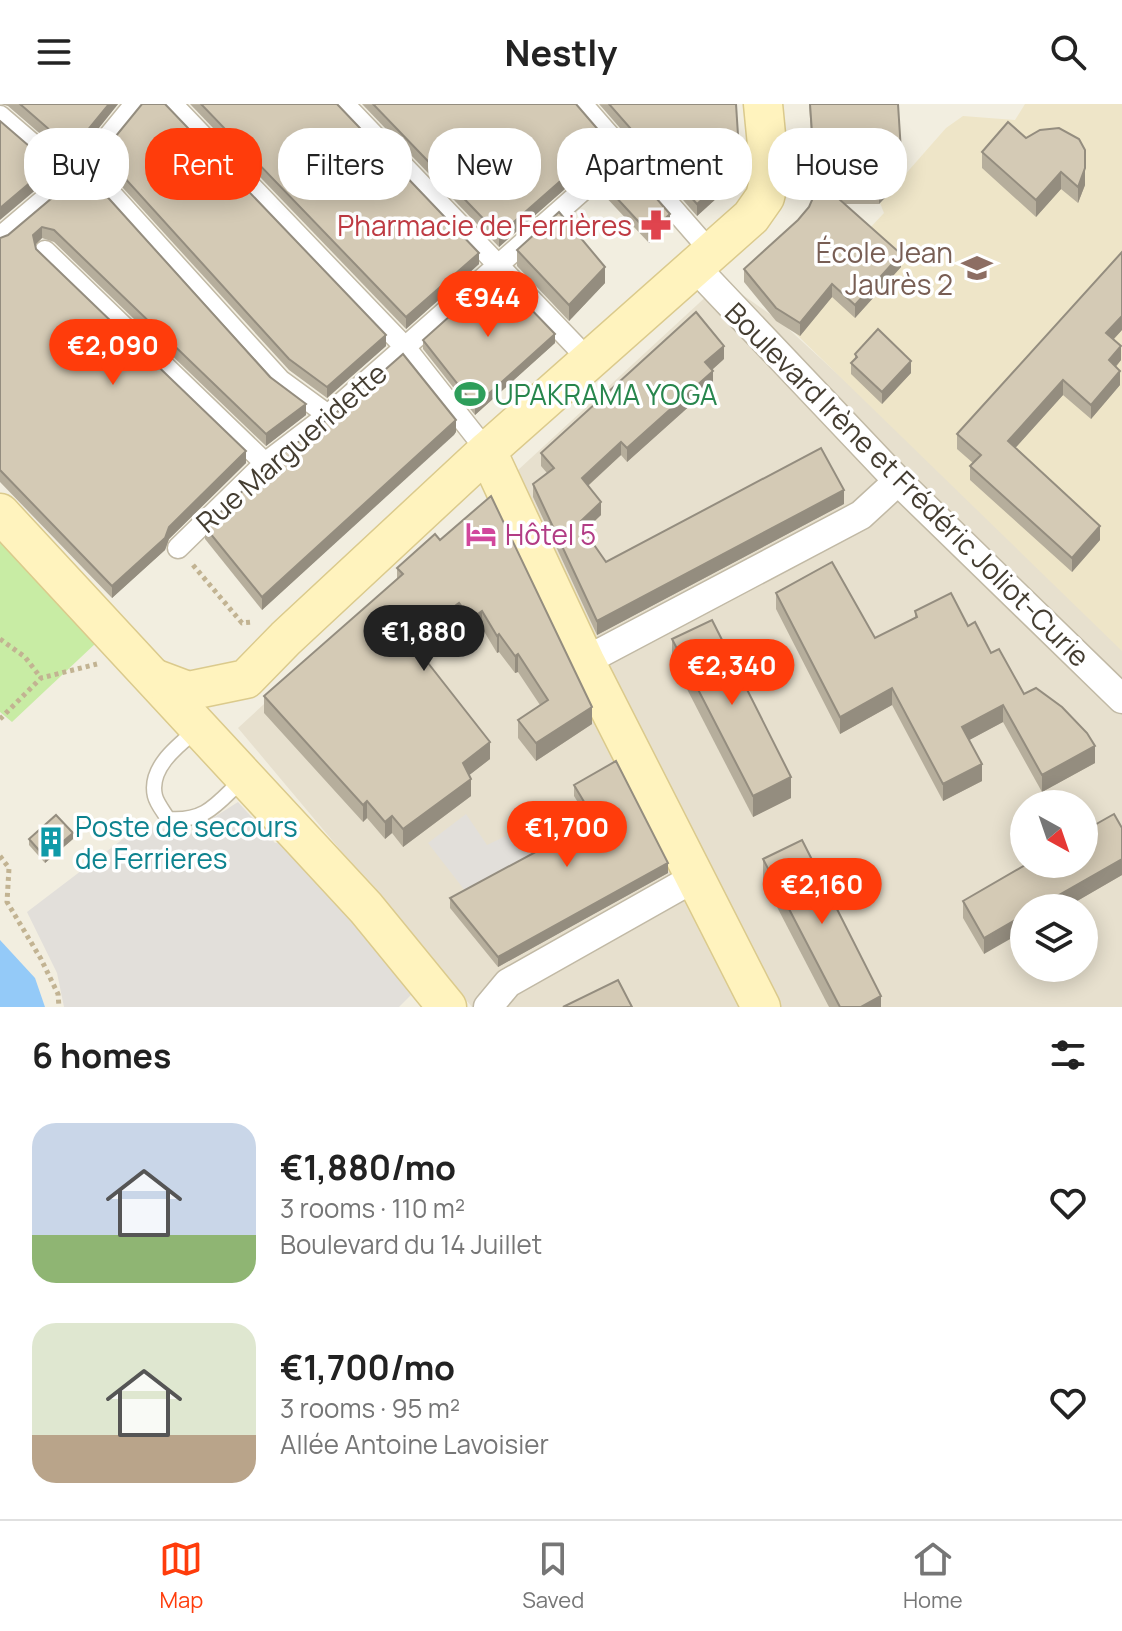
<!DOCTYPE html>
<meta charset="utf-8">
<style>
:root{--surface:#fff;--page:#f6f6f6;--text:#222;--muted:#767676;--line:#e0e0e0;--accent:#ff3c0b}
body{margin:0;font-family:Manrope,sans-serif;background:var(--page);color:var(--text);height:100vh;display:flex;flex-direction:column;font-size:30px;white-space:nowrap}
*{box-sizing:border-box;margin:0}
p{font-size:26px;color:var(--muted)}
.icon{flex:none;width:44px;height:44px;fill:none;stroke:currentColor;stroke-width:2;stroke-linecap:round;stroke-linejoin:round}
.map{position:relative;height:903px;overflow:hidden}
.drawer{display:flex;flex-direction:column;background:var(--surface);flex:1}
.drawer>*{flex:none}
.banner{position:absolute;left:24px;top:24px;width:1074px;height:72px;display:flex;gap:16px}
.needle{width:52px;rotate:140deg}
.fabs{position:absolute;left:1010px;top:686px;display:grid;gap:16px}
.fabs a{display:grid;place-items:center;width:88px;height:88px;border-radius:50%;background:var(--surface);box-shadow:0 4px 20px #0003;font-size:40px}
.price{position:absolute;translate:-50% -68px;padding:0 18px;border-radius:28px;background:var(--accent);color:#fff;font-size:26px;line-height:52px;filter:drop-shadow(0 2px 4px #0008)}
.price::after{content:'';position:absolute;left:50%;top:48px;width:24px;height:18px;margin-left:-12px;background:inherit;clip-path:polygon(0 0,100% 0,50% 100%)}
.price.on{background:#222;color:#fff}
ul{padding:0;list-style:none}
li{display:flex;align-items:center;gap:24px;height:200px;padding:0 32px}
li span{display:grid;place-items:center;flex:none;width:224px;height:160px;border-radius:24px;color:#555}
li>.icon{margin-inline-start:auto}
span .icon{width:96px;height:96px;fill:#fffc;stroke-width:1}
li b{font-size:34px}
h2{display:flex;justify-content:space-between;align-items:center;height:96px;padding:0 32px;font-size:34px}
.pill{padding:0 28px;border-radius:32px;background:var(--surface);box-shadow:0 4px 20px #0003;font-size:28px;line-height:72px}
.pill.on{background:var(--accent);color:#fff}
header{display:flex;justify-content:space-between;align-items:center;height:104px;padding:0 32px;background:var(--surface);font-size:36px;font-weight:700}
.tabs{display:flex;justify-content:space-around;align-items:center;height:112px;border-top:2px solid var(--line);background:var(--surface);font-size:22px;color:var(--muted)}
.tabs a{display:grid;justify-items:center;gap:4px}
.tabs .on{color:var(--accent)}
.map>svg:first-child{display:block}
</style>
<header><svg class="icon" aria-label="menu" viewBox="0 0 24 24"><path d="M4 6h16M4 12h16M4 18h16"/></svg>Nestly<svg class="icon" aria-label="search" viewBox="0 0 24 24"><circle cx="10" cy="10" r="6"/><path d="M15 15l6 6"/></svg></header>
<div class="map">
<svg width="1122" height="903" viewBox="0 0 1122 903">
<rect width="100%" height="100%" fill="#f2eee0"/>
<!-- residential -->
<path fill="#e7e0ce" fill-rule="evenodd" d="M723 177 781 218 1122 532V903H472L238 624ZM1024 700H1084V760H1024ZM1024 804H1084V864H1024Z"/>
<!-- education -->
<path fill="#eee5c8" d="M1025 0H1122V547L793 227 780 219 884 109 880 99 946 24 963 12 1015 16Z"/>
<!-- green -->
<path fill="#c8eca4" d="M0 437 96 539 12 618 0 608Z"/>
<!-- parking -->
<g fill="#e2dfda">
<path d="M238 698 275 739 287 737 417 885 399 903H64L57 869 27 808 140 722 191 728Z"/>
<path d="M568 702 582 727 466 788 428 739 466 710 487 741Z"/>
</g>
<!-- water -->
<path fill="#94caf8" d="M0 836 35 874 45 903H0Z"/>
<g fill="none" stroke-linecap="round" stroke-linejoin="round">
<!-- service casing -->
<g stroke="#c1b9a5" stroke-width="17">
<path id="service" d="M199 624C180 640 148 663 155 692 157 700 164 708 168 715 207 718 217 699 244 674"/>
</g>
<!-- pedestrian casing -->
<g stroke="#c1b9a5" stroke-width="23">
<g id="pedestrian">
<path d="M172 0 405 243 487 347"/>
<path d="M344 0 588 255"/>
<path d="M582 0 712 149"/>
<path d="M0 12 64 67 85 61 280 276 328 311"/>
<path d="M0 133 85 61 135 0"/>
<path d="M45 147 265 359"/>
<path d="M178 444 265 359 328 311 624 50"/>
</g>
</g>
<!-- minor casing -->
<g stroke="#c1b9a5" stroke-width="31">
<g id="minor">
<path d="M696 164 898 377 1122 595"/>
<path d="M585 557 861 411 898 377"/>
<path d="M488 903 508 879 694 774"/>
</g>
</g>
<!-- secondary casing -->
<g stroke="#dbca8c" stroke-width="41">
<g id="secondary">
<path d="M487 347 585 557 761 903"/>
<path d="M0 409 366 804 447 903"/>
<path d="M156 575 188 587 246 575 286 534 487 347 751 113 765 93 770 72 763 0"/>
</g>
</g>
<!-- path -->
<g stroke="#c2b392" stroke-width="5" stroke-dasharray="4 4" stroke-linecap="butt">
<path d="M193 461 242 519 252 518"/>
<path d="M0 535 25 553 41 574"/>
<path d="M0 615 41 574 97 560"/>
<path d="M0 752 9 764 7 798 41 855 58 890 59 903"/>
</g>
<!-- service -->
<use href="#service" stroke="#fff" stroke-width="14"/>
<!-- pedestrian -->
<use href="#pedestrian" stroke="#fff" stroke-width="20"/>
<!-- minor -->
<use href="#minor" stroke="#fff" stroke-width="28"/>
<!-- secondary -->
<use href="#secondary" stroke="#fff3be" stroke-width="38"/>
</g>
<!-- wall -->
<g fill="#b6ae9c">
<path d="M0 0H118L78 50 67 53 8 2Z"/>
<path d="M190 0H337L479 160 406 225Z"/>
<path d="M362 0H576L607 48 499 143Z"/>
<path d="M599 0H736L740 73 697 112Z"/>
<path d="M809 0H898L902 76 879 100H844L901 163 855 214 832 193 800 232 776 217 744 178V165L798 116 809 103 815 89Z"/>
<path d="M1026 34 1085 81 1078 99 1061 85 1036 113 982 64V48Z"/>
<path d="M102 49 386 242 327 294 289 266 102 61Z"/>
<path d="M84 67 306 311 266 342 54 138 42 134 35 141 36 145 246 359 169 435 165 446 112 494 0 378V134L8 131Z"/>
<path d="M601 77 670 121 649 139 601 88Z"/>
<path d="M517 146 605 179 569 217 517 162Z"/>
<path d="M1122 226 1114 235 1121 256 1116 263 1120 281 1091 315 1063 291 1015 344 1100 436 1072 468 970 376V362L973 359 957 345V330Z"/>
<path d="M423 236 555 239 475 311 423 245Z"/>
<path d="M855 250 911 269 882 300 851 270V259L855 255Z"/>
<path d="M724 255 712 266 713 281 627 358 621 351 588 382 601 411 585 426 590 435 606 458 844 400 597 531 533 393V380L547 369 541 362V349Z"/>
<path d="M456 328 262 506 205 435V423Z"/>
<path d="M435 430 592 620 536 657 518 634V616L540 601 518 568 515 569 499 548 497 549 482 524 471 532 459 517 419 547 490 655 469 671 471 692 403 743 392 729 385 735 367 714 363 718 264 609V592L397 475V464Z"/>
<path d="M776 489 875 534 915 514V507L968 522 1024 590 1095 659 1042 688 1003 618 969 636 982 677 943 697 892 601 840 630 776 505Z"/>
<path d="M672 535 791 694 753 713 672 556Z"/>
<path d="M574 681 668 769 498 863 450 804V794L590 718 574 692Z"/>
<path d="M1122 724V771L1065 804H1024L984 850 963 814V797Z"/>
<path d="M29 735H73L45 759 29 741Z"/>
<path d="M763 755 881 903H829L763 776Z"/>
</g>
<!-- shaded-wall -->
<g fill="#948d7f">
<path d="M109 0H118L78 50 67 53V41Z"/>
<path d="M607 36V48L499 143V131Z"/>
<path d="M51 61V73L0 116V104Z"/>
<path d="M740 62V73L697 112V100Z"/>
<path d="M902 63V76L879 100V87Z"/>
<path d="M1085 64V81L1078 99V83Z"/>
<path d="M1061 68V85L1036 113V96Z"/>
<path d="M670 110V121L649 139V129Z"/>
<path d="M42 123V134L33 143V131Z"/>
<path d="M479 149V160L406 225V213Z"/>
<path d="M901 150V163L855 214V201Z"/>
<path d="M605 163V179L569 217V201Z"/>
<path d="M832 180V193L800 232V219Z"/>
<path d="M1122 212V226L1106 243V229Z"/>
<path d="M555 230V239L475 311V302Z"/>
<path d="M386 231V242L327 294V283Z"/>
<path d="M724 242V255L705 272V258Z"/>
<path d="M1121 242V256L1109 270V256Z"/>
<path d="M911 257V269L882 300V288Z"/>
<path d="M713 267V281L627 358V344Z"/>
<path d="M1120 267V281L1091 315V301Z"/>
<path d="M1063 276V291L1008 352V337Z"/>
<path d="M306 300V311L266 342V330Z"/>
<path d="M456 316V328L454 331 262 506V493Z"/>
<path d="M621 338V351L582 387V374Z"/>
<path d="M246 347V359L169 435 165 446 112 494V482L169 423Z"/>
<path d="M844 386V400L597 531V517Z"/>
<path d="M601 398V411L581 430V417Z"/>
<path d="M1100 422V436L1072 468V454Z"/>
<path d="M459 499V517L410 554V536Z"/>
<path d="M482 507V524L471 532V515Z"/>
<path d="M499 530V548L497 549V532Z"/>
<path d="M518 550V568L515 569V552Z"/>
<path d="M892 584V601L840 630V613Z"/>
<path d="M1003 601V618L962 640V623Z"/>
<path d="M592 603V620L536 657V639Z"/>
<path d="M490 638V655L463 676V659Z"/>
<path d="M1095 642V659L1042 688V671Z"/>
<path d="M982 660V677L943 697V680Z"/>
<path d="M791 673V694L753 713V692Z"/>
<path d="M471 675V692L403 743V725Z"/>
<path d="M367 697V714L363 718V701Z"/>
<path d="M392 712V729L385 735V718Z"/>
<path d="M73 729V735L45 759V753Z"/>
<path d="M1122 755V771L1065 804H1036Z"/>
<path d="M668 759V769L498 863V853Z"/>
<path d="M1024 811V827L984 850V834Z"/>
<path d="M881 892V903H861Z"/>
</g>
<!-- building -->
<g fill="#d4cab5" stroke="#948d7f" stroke-width="2">
<path d="M20 0H109L78 38 67 41Z"/>
<path d="M142 0H165L386 231 327 283 289 255 102 49Z"/>
<path d="M201 0H337L479 149 406 213Z"/>
<path d="M373 0H576L607 36 499 131Z"/>
<path d="M609 0H736L740 62 697 100Z"/>
<path d="M810 0H898L902 63 879 87H830L901 150 855 201 832 180 800 219 776 204 744 165 798 116 809 103 816 87Z"/>
<path d="M0 17 51 61 0 104Z"/>
<path d="M1008 18 1026 34 1040 26 1059 24 1079 35 1085 46V64L1078 83 1061 68 1036 96 982 48Z"/>
<path d="M624 57 670 110 649 129 601 77Z"/>
<path d="M84 67 270 273 306 300 266 330 54 126 42 123 33 131 36 145 246 347 169 423 165 434 112 482 0 366V134L8 131Z"/>
<path d="M559 108 605 163 569 201 517 146Z"/>
<path d="M1122 148V212L1106 229 1121 242 1109 256 1120 267 1091 301 1063 276 1008 337 1100 422 1072 454 970 362 981 351 957 330Z"/>
<path d="M497 170 555 230 475 302 423 236Z"/>
<path d="M696 208 724 242 705 258 713 267 627 344 621 338 582 374 601 398 581 417 590 435 606 458 821 344 844 386 597 517 533 380 554 364 541 349Z"/>
<path d="M878 225 911 257 882 288 851 259 857 253 855 250Z"/>
<path d="M403 250 456 316 262 493 205 423 274 357 337 308Z"/>
<path d="M491 392 592 603 536 639 518 616 548 596 518 550 515 552 499 530 497 532 482 507 471 515 459 499 410 536 490 638 463 659 471 675 403 725 392 712 385 718 367 697 363 701 264 592 403 470 397 464 435 430 440 436Z"/>
<path d="M832 458 875 534 917 513 915 507 951 489 968 522 975 518 991 549 999 545 1024 590 1036 584 1062 603 1087 629 1095 642 1042 671 1003 601 962 623 982 660 943 680 892 584 840 613 776 489Z"/>
<path d="M712 516 791 673 753 692 672 535Z"/>
<path d="M616 657 668 759 498 853 450 794 595 716 574 681Z"/>
<path d="M1114 710 1122 724V755L1036 804H1024V811L984 834 963 797 1027 760H1084V727Z"/>
<path d="M56 711 73 729 45 753 29 735Z"/>
<path d="M802 736 881 892 861 903H840L763 755Z"/>
<path d="M618 876 632 903H563Z"/>
</g>
<!-- icons -->
<defs>
<g id="pharmacy-bare" transform="scale(2.4)"><path d="M-2-6h4v4h4v4h-4v4h-4v-4h-4v-4h4Z" fill="#e0444e" stroke="#fff" stroke-width="2.5" paint-order="stroke"/></g>
<g id="school-bare" transform="scale(2.4)"><path d="M0-5L7-2L0 1L-7-2ZM-4 1L0 2.5L4 1V4Q0 6-4 4Z" fill="#8d6e63" stroke="#fff" stroke-width="2.5" paint-order="stroke"/></g>
<g id="stadium-bare" transform="scale(2.4)"><path d="M0-5a6.5 5 0 1 0 0 10a6.5 5 0 1 0 0-10ZM-3.5-1.8h7v3.6h-7Z" fill="#2e9e5b" stroke="#fff" stroke-width="2.5" paint-order="stroke"/></g>
<g id="hotel-bare" transform="scale(2.4)"><path d="M-6-4.5h1.5V1H6V5H4.5V3h-9V5H-6ZM-4 0a1.8 1.8 0 1 1 3.6 0ZM.5 0V-2.5h3Q6-2.5 6 0Z" fill="#d1479c" stroke="#fff" stroke-width="2.5" paint-order="stroke"/></g>
<g id="building-bare" transform="scale(2.4)"><path d="M-4-6H4V6H1V3H-1V6H-4ZM-2.5-4.3h1.7v1.8h-1.7ZM.8-4.3h1.7v1.8H.8ZM-2.5-1h1.7V.8h-1.7ZM.8-1h1.7V.8H.8Z" fill="#0f9aa8" stroke="#fff" stroke-width="2.5" paint-order="stroke"/></g>
</defs>
<g fill-rule="evenodd">
<use href="#pharmacy-bare" x="656" y="121"/>
<use href="#school-bare" x="977" y="164"/>
<use href="#stadium-bare" x="470" y="290"/>
<use href="#hotel-bare" x="481" y="430"/>
<use href="#building-bare" x="51" y="738"/>
</g>
<g text-anchor="middle" dominant-baseline="central" stroke-width="7" stroke-linejoin="round" paint-order="stroke">
<!-- health labels -->
<g font-size="28" fill="#be3a42" stroke="#fff" text-anchor="end">
<text x="632" y="121">Pharmacie de Ferrières</text>
</g>
<!-- education labels -->
<g font-size="28" fill="#785e54" stroke="#fff" text-anchor="end">
<text x="953" y="148">École Jean<tspan x="953" dy="32">Jaurès 2</tspan></text>
</g>
<!-- leisure labels -->
<g font-size="28" fill="#27864d" stroke="#fff" text-anchor="start">
<text x="494" y="290">UPAKRAMA YOGA</text>
</g>
<!-- street labels -->
<g font-size="28" fill="#443d31" stroke="#fff">
<text transform="translate(291 343) rotate(-41)">Rue Margueridette</text>
<text transform="translate(908 380) rotate(45)">Boulevard Irène et Frédéric Joliot-Curie</text>
</g>
<!-- hotel labels -->
<g font-size="28" fill="#b23c85" stroke="#fff" text-anchor="start">
<text x="505" y="430">Hôtel 5</text>
</g>
<!-- culture labels -->
<g font-size="28" fill="#0d838f" stroke="#fff" text-anchor="start">
<text x="75" y="722">Poste de secours<tspan x="75" dy="32">de Ferrieres</tspan></text>
</g>
</g>
</svg>
<div class="fabs">
<a><svg class="needle" viewBox="-14 -14 28 28"><path d="M0-13l5 13h-10z" fill="#e53935"/><path d="M0 13l5-13h-10z" fill="#767676"/></svg></a>
<a><svg class="icon" aria-label="layers" viewBox="0 0 24 24"><path d="M12 4l9 5-9 5-9-5zM3 14l9 5 9-5"/></svg></a>
</div>
<b class="price" style="left:488px;top:235px">€944</b>
<b class="price" style="left:113px;top:283px">€2,090</b>
<b class="price on" style="left:424px;top:569px">€1,880</b>
<b class="price" style="left:732px;top:603px">€2,340</b>
<b class="price" style="left:567px;top:765px">€1,700</b>
<b class="price" style="left:822px;top:822px">€2,160</b>
<div class="banner">
<a class="pill">Buy</a>
<a class="pill on">Rent</a>
<a class="pill">Filters</a>
<a class="pill">New</a>
<a class="pill">Apartment</a>
<a class="pill">House</a>
</div>
</div>
<section class="drawer">
<h2>6 homes<svg class="icon" aria-label="filters" viewBox="0 0 24 24"><path d="M4 7h16M4 17h16"/><circle cx="9" cy="7" r="2"/><circle cx="15" cy="17" r="2"/></svg></h2>
<ul>
<li><span style="background:linear-gradient(#c9d6e8 70%,#8fb573 0)"><svg class="icon" aria-label="home" viewBox="0 0 24 24"><path d="M3 11l9-7 9 7M6 9v11h12V9"/></svg></span><div><b>€1,880/mo</b><p>3 rooms · 110 m²</p><p>Boulevard du 14 Juillet</p></div><svg class="icon" aria-label="heart" viewBox="0 0 24 24"><path d="M12 20l-8-8c-3-5 5-10 8-4 3-6 11-1 8 4z"/></svg></li>
<li><span style="background:linear-gradient(#dfe7d0 70%,#b9a48a 0)"><svg class="icon" aria-label="home" viewBox="0 0 24 24"><path d="M3 11l9-7 9 7M6 9v11h12V9"/></svg></span><div><b>€1,700/mo</b><p>3 rooms · 95 m²</p><p>Allée Antoine Lavoisier</p></div><svg class="icon" aria-label="heart" viewBox="0 0 24 24"><path d="M12 20l-8-8c-3-5 5-10 8-4 3-6 11-1 8 4z"/></svg></li>
</ul>
</section>
<nav class="tabs">
<a class="on"><svg class="icon" aria-label="map" viewBox="0 0 24 24"><path d="M3 6l6-2 6 2 6-2v14l-6 2-6-2-6 2zM9 4v14M15 6v14"/></svg>Map</a>
<a><svg class="icon" aria-label="saved" viewBox="0 0 24 24"><path d="M7 4h10v16l-5-4-5 4z"/></svg>Saved</a>
<a><svg class="icon" aria-label="home" viewBox="0 0 24 24"><path d="M3 11l9-7 9 7M6 9v11h12V9"/></svg>Home</a>
</nav>
